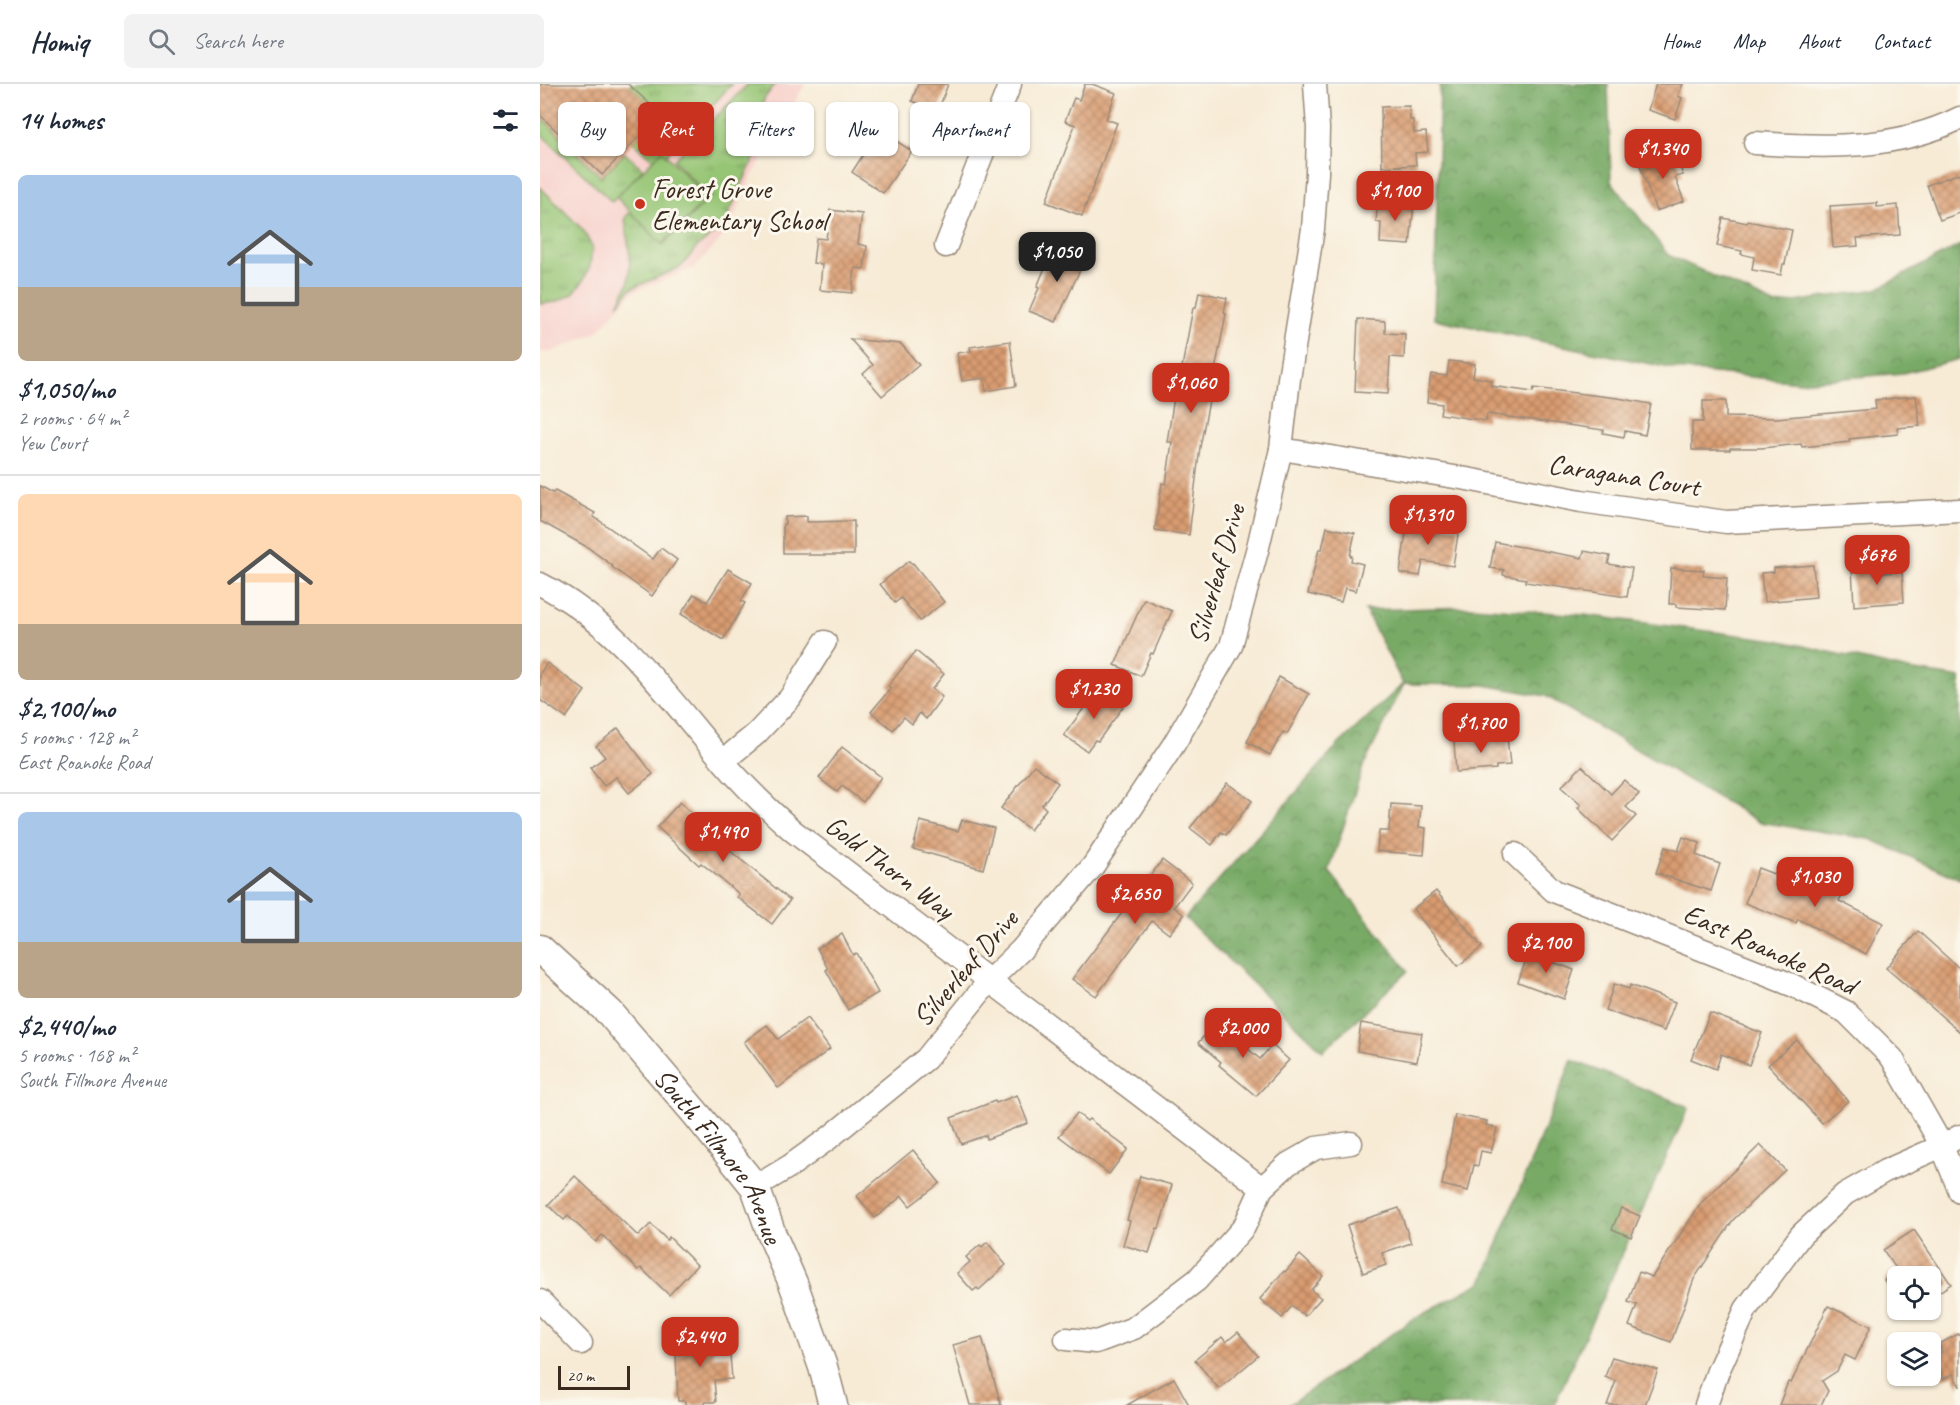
<!DOCTYPE html>
<meta charset="utf-8">
<style>
:root{--surface:#fff;--page:#f2f2f3;--text:#1f2937;--muted:#747a83;--line:#e0e1e3;--accent:#c8321e}
body{margin:0;font-family:Caveat,sans-serif;background:var(--page);color:var(--text);height:100vh;display:flex;flex-direction:column;font-size:22px;white-space:nowrap}
*{box-sizing:border-box;margin:0}
p{font-size:20px;color:var(--muted)}
.icon{flex:none;width:33px;height:33px;fill:none;stroke:currentColor;stroke-width:2;stroke-linecap:round;stroke-linejoin:round}
.map{position:relative;flex:1;overflow:hidden}
.sheet{display:flex;flex-direction:column;background:var(--surface);width:540px}
.sheet>*{flex:none}
.guide{position:absolute;left:18px;top:18px;width:570px;height:54px;display:flex;gap:12px}
.fabs{position:absolute;left:1347px;top:1182px;display:grid;gap:12px}
.fabs a{display:grid;place-items:center;width:54px;height:54px;border-radius:9px;background:var(--surface);box-shadow:0 2px 4px #0004;font-size:30px}
.scale{position:absolute;left:18px;bottom:15px;width:72px;box-sizing:border-box;padding-left:6px;border:3px solid #3b2a1e;border-top:0;font-size:16px;line-height:21px;white-space:nowrap;color:#3b2a1e;-webkit-text-stroke:4px #fbf7ec;paint-order:stroke}
.price{position:absolute;translate:-50% -51px;padding:0 14px;border-radius:12px;background:var(--accent);color:#fff;font-size:20px;line-height:39px;filter:drop-shadow(0 2px 3px #0008)}
.price::after{content:'';position:absolute;left:50%;top:36px;width:18px;height:14px;margin-left:-9px;background:inherit;clip-path:polygon(0 0,100% 0,50% 100%)}
.price.current{background:#222;color:#fff}
ul{padding:0;list-style:none}
li{display:grid;align-content:center;gap:12px;height:318px;padding:0 18px}
li+li{border-top:2px solid var(--line)}
li span{display:grid;place-items:center;height:186px;border-radius:9px;color:#555}
li>.icon{margin-inline-start:auto}
span .icon{width:108px;height:108px;fill:#fffc;stroke-width:1}
li b{font-size:26px}
h2{display:flex;justify-content:space-between;align-items:center;height:72px;padding:0 18px;font-size:26px}
.pill{padding:0 21px;border-radius:9px;background:var(--surface);box-shadow:0 2px 4px #0004;font-size:21px;line-height:54px}
.pill.current{background:var(--accent);color:#fff}
header{display:flex;align-items:center;gap:36px;box-sizing:border-box;height:84px;padding:0 30px;background:var(--surface);border-bottom:2px solid var(--line)}
header strong{font-size:28px}
nav{display:flex;gap:33px;margin-inline-start:auto;font-size:21px}
.search{width:420px;height:54px;background:var(--page);display:flex;align-items:center;gap:15px;box-sizing:border-box;padding:0 21px;border-radius:9px;color:var(--muted);font-size:22px}
main{display:flex;flex:1;min-height:0}
.map>svg:first-child{display:block}
</style>
<header>
<strong>Homiq</strong>
<div class="search"><svg class="icon" aria-label="search" viewBox="0 0 24 24"><circle cx="10" cy="10" r="6"/><path d="M15 15l6 6"/></svg>Search here</div>
<nav><a>Home</a><a>Map</a><a>About</a><a>Contact</a></nav>
</header>
<main>
<section class="sheet">
<h2>14 homes<svg class="icon" aria-label="filters" viewBox="0 0 24 24"><path d="M4 7h16M4 17h16"/><circle cx="9" cy="7" r="2"/><circle cx="15" cy="17" r="2"/></svg></h2>
<ul>
<li><span style="background:linear-gradient(#a9c7e8 60%,#b9a48a 0)"><svg class="icon" aria-label="home" viewBox="0 0 24 24"><path d="M3 11l9-7 9 7M6 9v11h12V9"/></svg></span><div><b>$1,050/mo</b><p>2 rooms · 64 m²</p><p>Yew Court</p></div></li>
<li><span style="background:linear-gradient(#ffd9b3 70%,#b9a48a 0)"><svg class="icon" aria-label="home" viewBox="0 0 24 24"><path d="M3 11l9-7 9 7M6 9v11h12V9"/></svg></span><div><b>$2,100/mo</b><p>5 rooms · 128 m²</p><p>East Roanoke Road</p></div></li>
<li><span style="background:linear-gradient(#a9c7e8 70%,#b9a48a 0)"><svg class="icon" aria-label="home" viewBox="0 0 24 24"><path d="M3 11l9-7 9 7M6 9v11h12V9"/></svg></span><div><b>$2,440/mo</b><p>5 rooms · 168 m²</p><p>South Fillmore Avenue</p></div></li>
</ul>
</section>
<div class="map">
<svg width="1420" height="1321" viewBox="0 0 1420 1321">
<defs>
<pattern id="grass-tufts" width="24" height="20" patternUnits="userSpaceOnUse" patternTransform="scale(1.5)"><rect width="24" height="20" fill="#96c574"/><path d="M3 7l-1-3M5 7V3M7 7l1-3M15 17l-1-3M17 17v-4M19 17l1-3" fill="none" stroke="#7ca05f"/></pattern>
<pattern id="forest-crowns" width="20" height="18" patternUnits="userSpaceOnUse" patternTransform="scale(1.5)"><rect width="20" height="18" fill="#78aa66"/><path d="M2 6a3 3 0 1 1 6 0M12 15a3 3 0 1 1 6 0" fill="none" stroke="#648b53"/></pattern>
<pattern id="building-cross-hatch" width="8" height="8" patternUnits="userSpaceOnUse" patternTransform="scale(1.5)"><rect width="8" height="8" fill="#d99c71"/><path d="M0 0l8 8M0 8l8-8" fill="none" stroke="#b17f5c"/></pattern>
</defs>
<rect width="100%" height="100%" fill="#fbf7ec"/>
<filter id="ink" filterUnits="userSpaceOnUse"><feTurbulence type="fractalNoise" baseFrequency=".0167" numOctaves="2"/><feDisplacementMap in="SourceGraphic" scale="12" xChannelSelector="R" yChannelSelector="G"/><feConvolveMatrix kernelMatrix="1 2 1 2 8 2 1 2 1" color-interpolation-filters="sRGB"/></filter>
<filter id="wash" filterUnits="userSpaceOnUse"><feTurbulence type="fractalNoise" baseFrequency=".008" numOctaves="4" result="noise"/><feDisplacementMap in="SourceGraphic" scale="24" xChannelSelector="R" yChannelSelector="G"/><feGaussianBlur stdDeviation="1.35" result="paint"/><feColorMatrix in="noise" values="0 0 0 0 0 0 0 0 0 0 0 0 0 0 0 0 0 1.4 0 .05"/><feComposite in="paint" operator="in"/></filter>
<g filter="url(#wash)">
<rect width="100%" height="100%" fill="#f7ebd6"/>
<!-- built -->
<path fill="#f7d0cb" d="M0 0H265L211 94 188 147 154 184 93 208 56 249 11 268H0Z"/>
<!-- grass -->
<g fill="url(#grass-tufts)" stroke="#687849" stroke-width="1.5">
<path d="M90 0H192L125 72 122 68 113 76 93 58 121 30 89 1Z"/>
<path d="M208 0H235L224 15 219 36 223 56 199 106 184 142 157 163 141 183 90 205 78 221 89 197 90 173 85 134 90 128 123 161 169 114 134 76Z"/>
<path d="M0 32 61 93 85 69 103 85 72 118 0 49Z"/>
<path d="M0 103 43 146 52 163 50 182 43 197 33 210 16 218 1 220Z"/>
</g>
<!-- forest -->
<g fill="url(#forest-crowns)" stroke="#5a6a42" stroke-width="1.5">
<path d="M900 0H1068L1071 97 1128 171 1236 221 1337 205 1420 161V275L1363 289 1259 298 1135 285 894 235Z"/>
<path d="M932 523 1044 531 1237 556 1369 586 1420 594V795L1330 755 1219 738 1006 612 944 601 864 600 823 683 789 787 868 887 783 967 645 834 799 660 863 600 825 526Z"/>
<path d="M1032 976 1149 1023 1014 1321H749L875 1234 942 1198Z"/>
</g>
<!-- pitch -->
<path fill="#96c574" stroke="#687849" stroke-width="1.5" d="M122 67 168 114 122 160 76 113Z"/>
<g id="blocks">
<!-- building -->
<g fill="url(#building-cross-hatch)">
<path d="M0 0H88L121 30 62 91 0 31Z"/>
<path d="M378 0H408L398 27 372 17Z"/>
<path d="M545 0H552L576 9 566 35 577 39 542 132 506 118 535 41 525 37 534 14 539 16Z"/>
<path d="M1116 0H1143L1138 12 1142 14 1135 35 1108 26Z"/>
<path d="M869 22 870 36H873L874 49 886 48 888 68 875 69 876 81 842 83 841 23Z"/>
<path d="M339 46 372 67 343 109 312 88Z"/>
<path d="M1134 67 1143 91 1135 93 1144 117 1116 127 1099 79Z"/>
<path d="M1420 89V129L1400 136 1387 101Z"/>
<path d="M838 117 874 120 870 161 840 159 841 139 836 138Z"/>
<path d="M1337 119V123L1358 121 1360 151 1317 154 1318 162 1293 164 1290 122Z"/>
<path d="M290 126 322 130 318 160 327 162 324 185 315 184 312 209 280 206 282 180 273 179 276 154 286 155Z"/>
<path d="M1183 134 1207 139 1208 137 1252 146 1245 180H1243L1241 191 1212 186 1214 173 1201 170 1202 167 1177 162Z"/>
<path d="M515 160 546 173 516 238 489 227 499 204 497 203Z"/>
<path d="M659 208 687 214 684 229 686 230 660 363 649 451 615 446 622 399 626 400 632 358H627L637 294H640L653 224H656Z"/>
<path d="M818 235 845 237V249L865 250 864 274 850 273 848 310 815 308Z"/>
<path d="M310 255 361 260 379 281 342 312 323 290 333 281Z"/>
<path d="M470 257 476 302 446 307 444 294 422 297 417 269 431 267 430 263Z"/>
<path d="M909 277 935 280 933 293 952 296 951 302 993 308 994 304 1078 314 1111 320 1105 351 1085 347 1084 353 1063 349 1064 346 947 330 946 337 900 330 902 320 887 318 891 290 907 292Z"/>
<path d="M1376 312 1380 342 1357 344 1358 350 1309 355 1310 358 1262 363 1261 360 1221 364H1190V366H1152V338H1163V317H1186V333L1236 334 1336 325 1335 316Z"/>
<path d="M0 402 13 409 15 407 55 429 53 432 113 475 121 464 137 476 112 512 72 483 73 482 47 463 0 437Z"/>
<path d="M267 432V438L314 437V471H268V469H243V440H245V433Z"/>
<path d="M868 436 919 444 913 482 883 477 880 492 860 489Z"/>
<path d="M787 443 815 449 810 472H812L811 477 823 480 816 507 805 504 801 518 768 510 779 465H782Z"/>
<path d="M955 458 1042 474 1044 467 1070 472 1068 480 1092 484 1087 513 985 498 986 495 963 491 964 486 950 484Z"/>
<path d="M369 477 372 480 373 479 404 518 380 537 361 514 355 519 340 500Z"/>
<path d="M1273 481 1276 513 1224 518 1221 489 1234 488V484Z"/>
<path d="M1343 481V489L1362 488 1364 518 1314 522 1312 484Z"/>
<path d="M1131 484 1164 486 1163 492 1187 494 1185 526 1136 523V520H1129Z"/>
<path d="M188 485 212 499 201 517 205 519 183 556 141 530 154 510 167 518Z"/>
<path d="M604 515 632 527 613 570 611 569 601 592 575 581Z"/>
<path d="M376 567 404 590 392 605 402 613 386 635 380 629 372 640 364 633 353 646 331 628 351 604 348 602Z"/>
<path d="M7 579 45 607 26 634 0 616V589Z"/>
<path d="M739 593 769 610 747 650 743 648 730 671 707 658 719 634 718 633Z"/>
<path d="M558 605 583 623 558 657 555 656 547 667 524 651Z"/>
<path d="M78 644 113 690 89 709 76 693 64 702 50 684 65 673 56 662Z"/>
<path d="M967 653 970 681 956 682V685L916 688 914 657Z"/>
<path d="M302 663 341 693 323 718 302 702 297 708 279 694Z"/>
<path d="M494 681 518 699 502 721 506 725 490 746 461 724Z"/>
<path d="M1042 682 1071 710 1084 696 1099 710 1086 723 1096 732 1072 757 1038 724 1041 721 1021 703Z"/>
<path d="M687 699 712 717 686 751 681 748 672 761 650 744Z"/>
<path d="M140 718 189 766 250 816 232 840 197 813 199 810 161 779 159 781 117 743Z"/>
<path d="M851 720 881 722 879 743 886 744 884 771 837 767 839 747H849Z"/>
<path d="M422 736 454 744 443 785 373 765 380 737 418 747Z"/>
<path d="M1143 753 1160 759 1156 771 1180 780 1171 807 1116 789 1125 763 1138 767Z"/>
<path d="M622 776 652 799 634 823 644 831 629 850 612 837 556 912 532 895Z"/>
<path d="M1218 784 1239 792 1238 794 1280 810 1291 788 1309 797 1299 817 1343 839 1326 870 1258 835 1256 839 1205 819Z"/>
<path d="M896 807 942 863 918 882 873 825Z"/>
<path d="M1378 847 1420 885V948L1346 884Z"/>
<path d="M302 850 313 871 316 869 338 909 308 926 286 886 288 885 277 864Z"/>
<path d="M991 862 1013 870 1010 877 1034 886 1024 915 978 898Z"/>
<path d="M1074 900 1089 905 1090 901 1135 918 1124 947 1065 926Z"/>
<path d="M1170 929 1222 949 1209 981 1181 970 1176 985 1151 975Z"/>
<path d="M267 934 290 965 238 1004 204 958 227 941 238 955Z"/>
<path d="M676 938 720 975 732 961 749 976 716 1012 679 981 681 978 658 959Z"/>
<path d="M821 939 882 949 877 978 817 967Z"/>
<path d="M1257 956 1308 1017 1282 1039 1228 981Z"/>
<path d="M477 1011 488 1039 447 1055 446 1051 421 1060 411 1034 455 1017 456 1019Z"/>
<path d="M537 1029 547 1037 549 1035 588 1065 569 1090 519 1052Z"/>
<path d="M915 1031 947 1037 946 1041 957 1044 951 1069 941 1067 938 1082 934 1081 928 1107 902 1101Z"/>
<path d="M1220 1061 1245 1086 1193 1136 1154 1195 1131 1258 1089 1242 1097 1221 1088 1218 1099 1188 1112 1193 1162 1118Z"/>
<path d="M373 1066 400 1099 370 1122 362 1112 335 1134 317 1112Z"/>
<path d="M35 1092 98 1152 111 1140 127 1156 129 1153 157 1181 129 1211 101 1184 98 1186 62 1151 56 1158 28 1132 24 1136 8 1121Z"/>
<path d="M600 1092 632 1101 619 1145 617 1144 609 1169 583 1161 590 1137 587 1136Z"/>
<path d="M859 1124 871 1159 842 1169 846 1181 823 1189 807 1141Z"/>
<path d="M1081 1124 1100 1132 1091 1153 1072 1145Z"/>
<path d="M1374 1146 1411 1200 1390 1214V1192H1358V1216L1344 1196 1358 1187 1343 1166Z"/>
<path d="M447 1158 466 1181 439 1206 437 1204 433 1207 417 1189 430 1178 426 1173 440 1161 442 1163Z"/>
<path d="M760 1171 783 1192 771 1206 781 1214 765 1232 752 1222 742 1234 720 1215 744 1187 745 1188Z"/>
<path d="M1288 1222 1331 1242 1315 1276 1305 1271 1297 1287 1282 1297 1288 1307 1281 1321H1239L1248 1298 1251 1299Z"/>
<path d="M172 1245 173 1272 190 1271 192 1295 174 1296 176 1318H165V1321H145V1317H138L136 1271 143 1270 142 1247Z"/>
<path d="M698 1248 718 1272 679 1305 655 1276 682 1253 686 1258Z"/>
<path d="M1420 1249V1303L1413 1290 1403 1295 1392 1273 1402 1268 1399 1260Z"/>
<path d="M442 1253 461 1321H430L413 1261Z"/>
<path d="M1072 1273 1118 1286 1105 1321H1067L1076 1297 1065 1293Z"/>
<path d="M634 1294 649 1321H587Z"/>
</g>
</g>
</g>
<g filter="url(#ink)">
<use href="#blocks" fill-opacity="0" stroke="#998a7a" stroke-width="1.5"/>
<g fill="none" stroke-linecap="round" stroke-linejoin="round">
<!-- minor casing -->
<g stroke="#998a7a" stroke-width="25">
<g id="minor">
<path d="M1215 59C1285 64 1356 66 1420 34"/>
<path d="M406 162 470 0"/>
<path d="M741 365 927 395 1041 417 1186 438 1420 426"/>
<path d="M0 500C77 539 127 612 182 676 204 702 228 725 253 747L722 1104"/>
<path d="M183 677 216 650 250 614 285 558"/>
<path d="M975 770 1014 807 1252 901 1306 928 1352 974 1402 1062 1420 1108"/>
<path d="M215 1103 250 1082 289 1054 386 975 449 897 481 866 553 782 634 660 691 562 718 463 741 365 749 295 773 145 777 89 778 44 775 0"/>
<path d="M0 1217 41 1259"/>
<path d="M526 1255 556 1258 594 1244 657 1196 704 1143 722 1104 748 1080 776 1064 811 1059"/>
<path d="M1166 1321 1178 1287 1206 1225 1261 1151 1305 1110 1345 1087 1402 1062 1420 1052"/>
</g>
</g>
<!-- tertiary casing -->
<g stroke="#998a7a" stroke-width="31">
<g id="tertiary">
<path id="s1" d="M0 865 70 929 157 1031 215 1103 232 1151 253 1199 283 1283 293 1321"/>
</g>
</g>
<!-- minor -->
<use href="#minor" stroke="#fff" stroke-width="22"/>
<!-- tertiary -->
<use href="#tertiary" stroke="#fff" stroke-width="28"/>
</g>
</g>
<!-- markers -->
<circle fill="#c8321e" stroke="#fbf7ec" stroke-width="2" cx="100" cy="120" r="6"/>
<g text-anchor="middle" dominant-baseline="central" stroke-width="6" stroke-linejoin="round" paint-order="stroke">
<!-- poi labels -->
<g font-size="28" fill="#3b2a1e" stroke="#fbf7ec" text-anchor="start">
<text x="112" y="104">Forest Grove<tspan x="112" dy="32">Elementary School</tspan></text>
</g>
<!-- street labels -->
<g font-size="28" fill="#3b2a1e" stroke="#fbf7ec">
<text transform="translate(1084 391) rotate(9)">Caragana Court</text>
<text transform="translate(676 490) rotate(-74)">Silverleaf Drive</text>
<text transform="translate(350 783) rotate(37)">Gold Thorn Way</text>
<text transform="translate(1230 865) rotate(24)">East Roanoke Road</text>
<text transform="translate(425 884) rotate(-49)">Silverleaf Drive</text>
<text stroke="none"><textPath href="#s1" startOffset="276">South Fillmore Avenue</textPath></text>
</g>
</g>
</svg>
<div class="fabs">
<a><svg class="icon" aria-label="locate" viewBox="0 0 24 24"><circle cx="12" cy="12" r="6"/><path d="M12 2v4M12 18v4M2 12h4M18 12h4"/></svg></a>
<a><svg class="icon" aria-label="layers" viewBox="0 0 24 24"><path d="M12 4l9 5-9 5-9-5zM3 14l9 5 9-5"/></svg></a>
</div>
<div class="scale">20 m</div>
<b class="price" style="left:1123px;top:96px">$1,340</b>
<b class="price" style="left:855px;top:138px">$1,100</b>
<b class="price current" style="left:517px;top:199px">$1,050</b>
<b class="price" style="left:651px;top:330px">$1,060</b>
<b class="price" style="left:888px;top:462px">$1,310</b>
<b class="price" style="left:1337px;top:502px">$676</b>
<b class="price" style="left:554px;top:636px">$1,230</b>
<b class="price" style="left:941px;top:670px">$1,700</b>
<b class="price" style="left:183px;top:779px">$1,490</b>
<b class="price" style="left:1275px;top:824px">$1,030</b>
<b class="price" style="left:595px;top:841px">$2,650</b>
<b class="price" style="left:1006px;top:890px">$2,100</b>
<b class="price" style="left:703px;top:975px">$2,000</b>
<b class="price" style="left:160px;top:1284px">$2,440</b>
<div class="guide">
<a class="pill">Buy</a>
<a class="pill current">Rent</a>
<a class="pill">Filters</a>
<a class="pill">New</a>
<a class="pill">Apartment</a>
</div>
</div>
</main>
